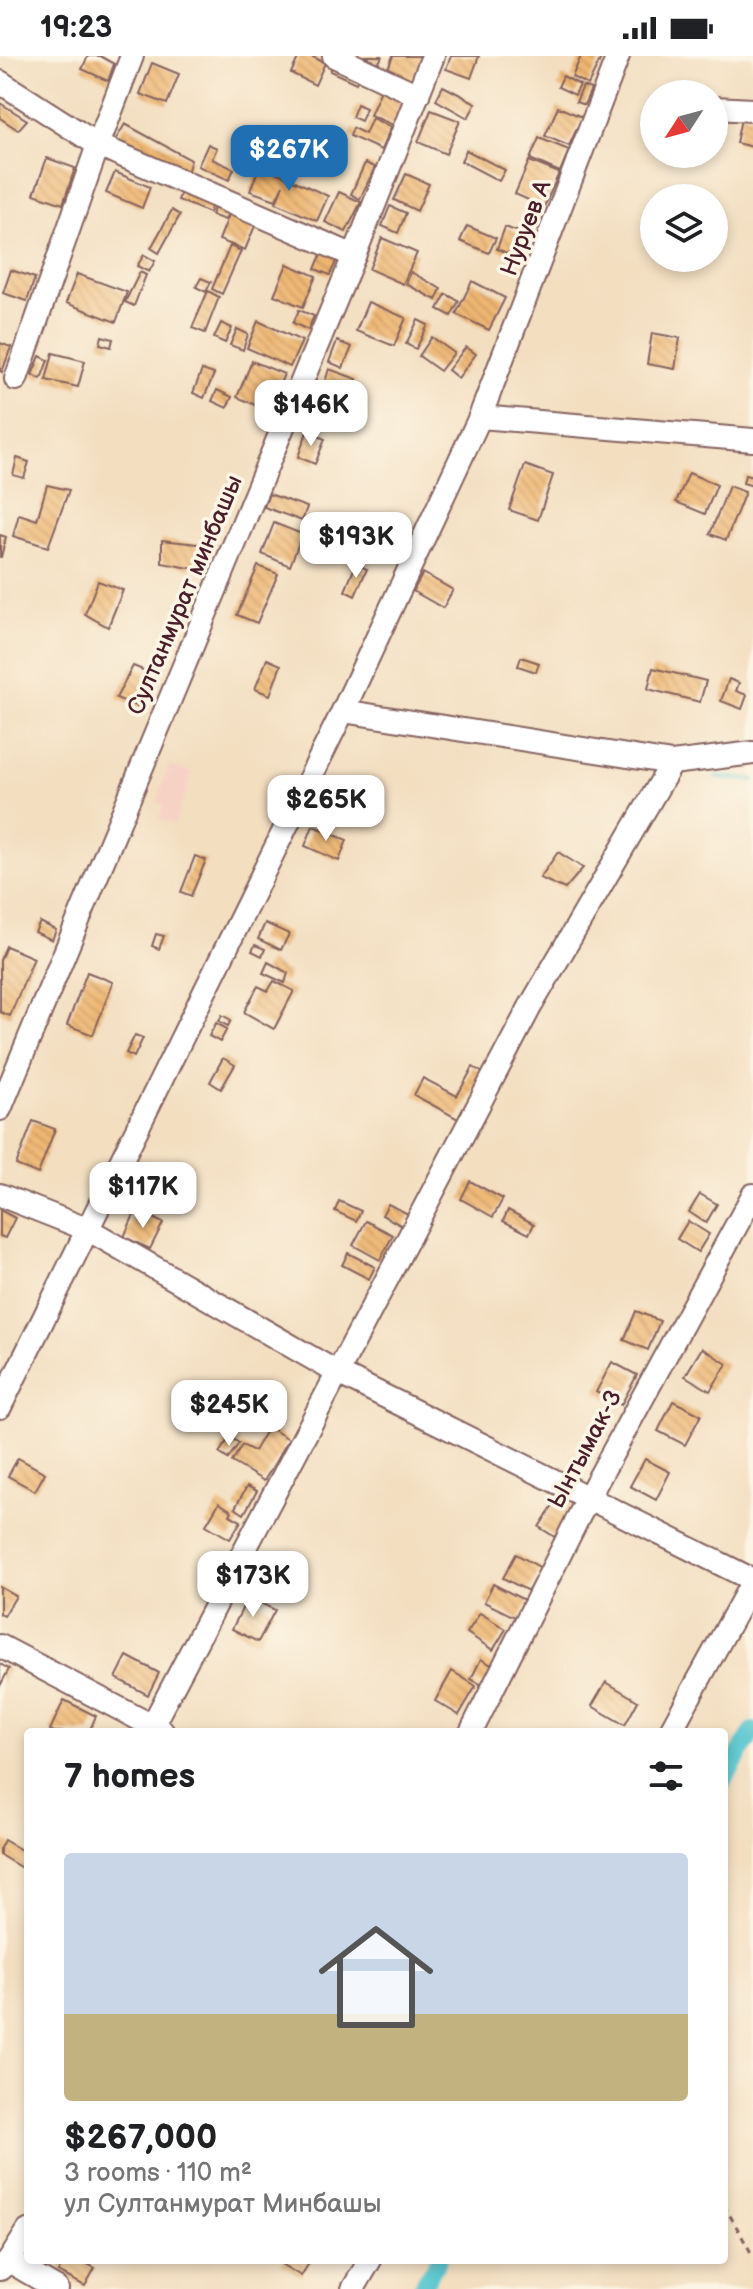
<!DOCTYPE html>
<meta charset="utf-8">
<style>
:root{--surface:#fff;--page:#f6f6f6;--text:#202124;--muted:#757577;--line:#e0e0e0;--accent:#1f6fb2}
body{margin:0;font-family:"Balsamiq Sans",sans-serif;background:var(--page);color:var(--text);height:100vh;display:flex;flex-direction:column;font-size:30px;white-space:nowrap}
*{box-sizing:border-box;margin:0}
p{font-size:26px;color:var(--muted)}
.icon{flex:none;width:44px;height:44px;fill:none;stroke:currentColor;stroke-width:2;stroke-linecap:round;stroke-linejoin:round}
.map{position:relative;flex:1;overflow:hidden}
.details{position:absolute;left:24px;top:1672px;width:704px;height:536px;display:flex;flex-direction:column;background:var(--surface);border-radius:8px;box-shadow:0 4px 12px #0003}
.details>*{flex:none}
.needle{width:52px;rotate:234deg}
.tools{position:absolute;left:640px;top:24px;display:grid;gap:16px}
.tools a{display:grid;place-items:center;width:88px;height:88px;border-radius:50%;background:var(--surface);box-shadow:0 4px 12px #0003;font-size:40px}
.price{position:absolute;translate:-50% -68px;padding:0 18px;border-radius:16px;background:#fff;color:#222;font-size:26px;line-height:52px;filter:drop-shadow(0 2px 4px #0008)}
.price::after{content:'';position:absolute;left:50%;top:48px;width:24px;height:18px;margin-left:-12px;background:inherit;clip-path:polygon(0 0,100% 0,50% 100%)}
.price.active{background:var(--accent);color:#fff}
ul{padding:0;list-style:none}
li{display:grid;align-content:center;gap:16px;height:424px;padding:0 40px}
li+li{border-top:2px solid var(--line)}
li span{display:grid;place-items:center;height:248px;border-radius:8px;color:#555}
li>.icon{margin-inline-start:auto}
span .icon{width:144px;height:144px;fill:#fffc;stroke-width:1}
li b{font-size:34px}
h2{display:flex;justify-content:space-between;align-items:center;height:96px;padding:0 40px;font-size:34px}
.status{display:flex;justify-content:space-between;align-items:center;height:56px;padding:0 40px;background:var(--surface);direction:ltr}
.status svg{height:22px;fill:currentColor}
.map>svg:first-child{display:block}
</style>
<div class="status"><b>19:23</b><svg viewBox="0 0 49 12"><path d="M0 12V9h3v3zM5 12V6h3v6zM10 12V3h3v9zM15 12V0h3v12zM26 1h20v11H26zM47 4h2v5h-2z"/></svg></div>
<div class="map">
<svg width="753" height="2233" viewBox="0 0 753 2233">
<defs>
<pattern id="building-back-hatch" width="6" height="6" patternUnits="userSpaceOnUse" patternTransform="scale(2)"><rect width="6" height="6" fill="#eeb671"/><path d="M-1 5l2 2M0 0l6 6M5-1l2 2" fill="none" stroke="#ce9c62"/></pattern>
</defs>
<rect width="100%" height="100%" fill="#fcf5e5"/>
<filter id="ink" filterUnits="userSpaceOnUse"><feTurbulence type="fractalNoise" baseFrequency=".0125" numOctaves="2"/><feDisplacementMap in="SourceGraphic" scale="16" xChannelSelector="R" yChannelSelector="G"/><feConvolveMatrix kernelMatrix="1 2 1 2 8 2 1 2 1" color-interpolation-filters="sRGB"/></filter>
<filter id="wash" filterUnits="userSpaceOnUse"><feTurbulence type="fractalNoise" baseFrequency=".006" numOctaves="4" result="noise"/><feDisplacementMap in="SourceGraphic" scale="32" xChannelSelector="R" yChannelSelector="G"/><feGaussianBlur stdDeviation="1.8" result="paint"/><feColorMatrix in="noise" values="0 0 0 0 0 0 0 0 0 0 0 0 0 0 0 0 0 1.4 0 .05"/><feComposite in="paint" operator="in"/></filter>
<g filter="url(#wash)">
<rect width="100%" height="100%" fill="#f3dec0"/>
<!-- built -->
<path fill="#f6d2c5" d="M169 709 192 717 175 768 159 763 164 749 157 746Z"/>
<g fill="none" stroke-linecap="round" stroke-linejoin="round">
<!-- stream -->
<path stroke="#59c6cf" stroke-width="5" d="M717 721 753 724"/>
<!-- canal -->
<g stroke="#59c6cf" stroke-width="18">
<path d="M724 1724 753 1675"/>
<path d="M421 2233 438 2204"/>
</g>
</g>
<g id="blocks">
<!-- building -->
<g fill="url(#building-back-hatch)">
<path d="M88 0H100L114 8 108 25 82 13Z"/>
<path d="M299 0H311L325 7 315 29 291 17Z"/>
<path d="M363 0H382L379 7Z"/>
<path d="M393 0H423L410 28 386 17Z"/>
<path d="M451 0H479L471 22 446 13Z"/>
<path d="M581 0H602L588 29 572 21Z"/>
<path d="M336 4 362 16 356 27 330 15Z"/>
<path d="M152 7 179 18 167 48 140 38Z"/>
<path d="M563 20 580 29 575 39 558 31Z"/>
<path d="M384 27 407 38 393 69 370 59Z"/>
<path d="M443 30 476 47 468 62 436 44Z"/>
<path d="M583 30 591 33 584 49 576 46Z"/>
<path d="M0 47 27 64 18 74 0 62Z"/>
<path d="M357 48 366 52 361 65 352 61Z"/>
<path d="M558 51 582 61 569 90 545 80Z"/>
<path d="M431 54 460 65 446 98 418 86Z"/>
<path d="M742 58 753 61V91L736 87Z"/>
<path d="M372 62 391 71 381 94 350 80 353 72 365 78Z"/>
<path d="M125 68 191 104 186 120 115 85Z"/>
<path d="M539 82 569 94 560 116 530 103Z"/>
<path d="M208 88 217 92 212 103 234 113 229 124 198 110Z"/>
<path d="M466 94 505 114 499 125 461 105Z"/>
<path d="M47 102 75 112 63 148 34 138Z"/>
<path d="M529 105 559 117 544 151 515 138Z"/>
<path d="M365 107 375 111 360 143 351 138Z"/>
<path d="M260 109 328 140 317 165 276 147 283 129 276 144 250 135Z"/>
<path d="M115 116 150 131 142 152 106 137Z"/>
<path d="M406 118 429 128 417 155 394 144Z"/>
<path d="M182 134 213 146 209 157 178 144Z"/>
<path d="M339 136 361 146 346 176 325 166Z"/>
<path d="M217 146 230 152 225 164 211 159Z"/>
<path d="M390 150 406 157 398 177 382 170Z"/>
<path d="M172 154 180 159 159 197 151 192Z"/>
<path d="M231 154 257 165 245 194 219 184Z"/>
<path d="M467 170 496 182 489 197 460 185Z"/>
<path d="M505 171 532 181 523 203 497 193Z"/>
<path d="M382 182 417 197 403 228 369 213Z"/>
<path d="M230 190 241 195 222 238 212 233Z"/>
<path d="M324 192 339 199 330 219 315 213Z"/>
<path d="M144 199 155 205 149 216 137 210Z"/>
<path d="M287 208 316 220 303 251 274 239Z"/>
<path d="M11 214 35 222 27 245 3 237Z"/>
<path d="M140 216 146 219 134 250 125 246Z"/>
<path d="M411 216 441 233 436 244 406 228Z"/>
<path d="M77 218 127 236 116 266 66 247Z"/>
<path d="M201 222 211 226 206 236 196 231Z"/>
<path d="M472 225 505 242 489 274 456 258Z"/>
<path d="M208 235 219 241 205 277 192 272Z"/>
<path d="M446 238 459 245 451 260 438 253Z"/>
<path d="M368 246 406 262 394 290 356 275Z"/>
<path d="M299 254 314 260 308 274 293 267Z"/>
<path d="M418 264 428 269 416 293 406 288Z"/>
<path d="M258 265 302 285 290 311 247 292Z"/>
<path d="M221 267 232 272 225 287 214 282Z"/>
<path d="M237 273 248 278 243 294 230 289Z"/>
<path d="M652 277 680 282 675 313 647 308Z"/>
<path d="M102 280 113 283 111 291 100 288Z"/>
<path d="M432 281 454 297 440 315 419 300Z"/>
<path d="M337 285 352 291 343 312 329 306Z"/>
<path d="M0 287 11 291 2 316 0 315Z"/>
<path d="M466 291 476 298 458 322 448 314Z"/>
<path d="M53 297 85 305 78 331 46 324Z"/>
<path d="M40 300 48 304 41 323 32 319Z"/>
<path d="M252 305 284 318 269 355 237 341Z"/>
<path d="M329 313 357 323 346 356 318 347Z"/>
<path d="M202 314 214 318 204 342 193 337Z"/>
<path d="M217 334 232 341 227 352 212 345Z"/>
<path d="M307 376 325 383 315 408 298 401Z"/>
<path d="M17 402 29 406 24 422 13 419Z"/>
<path d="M525 409 553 419 538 464 509 454Z"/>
<path d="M689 417 717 429 705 458 676 446Z"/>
<path d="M745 419 753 421V430L743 427Z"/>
<path d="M47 429 69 434 48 491 13 480 19 458 37 464Z"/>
<path d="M729 430 745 436 726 484 710 478Z"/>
<path d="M269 438 307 451 302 465 264 451Z"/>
<path d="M274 467 302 478 290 510 262 498Z"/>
<path d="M0 479 6 481 1 501H0Z"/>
<path d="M162 484 206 489V515L162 507Z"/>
<path d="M356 508 367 513 355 540 345 535Z"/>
<path d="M258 510 278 518 257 567 237 559Z"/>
<path d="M423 517 453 534 443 552 413 535Z"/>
<path d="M98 525 123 534 108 571 85 558Z"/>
<path d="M521 601 539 607 536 616 518 610Z"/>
<path d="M267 603 281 609 270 639 255 633Z"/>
<path d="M133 610 156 619 144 653 116 642Z"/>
<path d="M653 612 706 625 700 646 648 633Z"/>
<path d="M729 623 739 627 736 635 747 639 742 653 721 645Z"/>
<path d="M317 744 331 747 329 757 314 753Z"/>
<path d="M313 770 347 784 339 805 305 790Z"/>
<path d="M558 796 583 812 565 833 540 822Z"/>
<path d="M195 800 206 804 191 840 181 836Z"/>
<path d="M40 866 56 874 52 884 35 876Z"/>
<path d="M265 867 289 878 281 894 258 883Z"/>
<path d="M156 878 164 880 159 893 152 890Z"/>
<path d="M255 889 265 893 262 900 252 895Z"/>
<path d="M6 890 34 902 10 960 0 956V904Z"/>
<path d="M268 906 288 917 285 927 263 917Z"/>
<path d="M87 916 113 926 93 979 67 969Z"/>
<path d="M274 925 294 935 274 973 244 956 258 930 268 935Z"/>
<path d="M222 959 231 964 228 970 219 965Z"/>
<path d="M216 967 227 973 220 986 209 980Z"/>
<path d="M135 979 143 982 134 1001 126 997Z"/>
<path d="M223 1002 235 1009 221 1033 210 1026Z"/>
<path d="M473 1011 483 1017 458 1063 414 1039 423 1022 457 1040Z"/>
<path d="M33 1065 55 1073 38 1118 16 1109Z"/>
<path d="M470 1125 503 1143 493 1161 461 1143Z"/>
<path d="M700 1138 717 1148 706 1167 689 1156Z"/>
<path d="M339 1145 361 1155 356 1165 335 1155Z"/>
<path d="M388 1148 410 1159 404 1171 382 1159Z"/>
<path d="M0 1154 15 1162 5 1182 0 1180Z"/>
<path d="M136 1154 163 1167 150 1193 124 1181Z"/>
<path d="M508 1154 534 1168 529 1178 503 1165Z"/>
<path d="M366 1165 393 1179 380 1204 353 1189Z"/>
<path d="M688 1165 709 1178 698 1196 677 1183Z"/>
<path d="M348 1197 375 1211 369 1223 342 1209Z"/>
<path d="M636 1255 660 1265 648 1294 624 1284Z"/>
<path d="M702 1292 727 1308 710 1335 685 1320Z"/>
<path d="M612 1306 637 1319 621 1349 596 1336Z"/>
<path d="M673 1345 701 1359 685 1389 658 1375Z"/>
<path d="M268 1371 289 1383 264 1425 232 1406 242 1389 254 1395Z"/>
<path d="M230 1381 239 1387 228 1403 219 1397Z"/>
<path d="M18 1402 45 1417 35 1435 8 1420Z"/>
<path d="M645 1403 670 1416 656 1444 630 1430Z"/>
<path d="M247 1430 257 1435 244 1458 235 1452Z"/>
<path d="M559 1440 575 1449 555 1481 539 1471Z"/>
<path d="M219 1447 232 1455 230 1459 241 1465 230 1483 206 1469Z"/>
<path d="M516 1498 541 1512 528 1535 503 1522Z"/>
<path d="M258 1500 274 1508 259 1536 243 1527Z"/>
<path d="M493 1528 528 1546 519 1563 484 1546Z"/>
<path d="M0 1531 16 1540 4 1560 0 1558Z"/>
<path d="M248 1541 275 1554 258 1586 232 1573Z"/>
<path d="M480 1557 506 1573 493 1594 467 1577Z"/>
<path d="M127 1600 159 1617 148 1639 116 1622Z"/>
<path d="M481 1603 493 1610 484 1630 471 1623Z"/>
<path d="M0 1608 9 1613 0 1630Z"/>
<path d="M452 1615 476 1630 459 1659 435 1645Z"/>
<path d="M606 1626 638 1645 625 1669 592 1650Z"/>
<path d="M64 1644 96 1660 89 1676H54L50 1674Z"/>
<path d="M4 1784 28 1798 25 1814 0 1799V1792Z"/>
<path d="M65 2204H80L95 2212 85 2230 58 2216Z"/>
<path d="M284 2204H311L301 2220 281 2208Z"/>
</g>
</g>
</g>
<g filter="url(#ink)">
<use href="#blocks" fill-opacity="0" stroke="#85625f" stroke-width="2"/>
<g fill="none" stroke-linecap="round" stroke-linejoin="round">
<!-- minor casing -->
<g stroke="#85625f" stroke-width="26">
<g id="minor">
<path d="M334 0 418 39"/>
<path d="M0 26 98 89 354 200"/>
<path d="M714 52 753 54"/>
<path d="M16 323 98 89 132 0"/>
<path d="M480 361 753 384"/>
<path d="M343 655 672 707 753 697"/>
<path d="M0 1053 354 200 433 0"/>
<path d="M0 1139 89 1174 338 1317 753 1524"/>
<path d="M0 1351 343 655 480 361 618 0"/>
<path d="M0 1590 162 1675"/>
<path d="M152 1670 530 951 672 707"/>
<path d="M471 1676 588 1442 753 1139"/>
<path d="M670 1676 753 1525"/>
<path d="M9 2205 57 2233"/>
<path d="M0 2213 9 2205 28 2175"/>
<path d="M353 2233 370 2204"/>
</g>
</g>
<!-- path -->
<path stroke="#85625f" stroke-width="3" stroke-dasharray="6 6" stroke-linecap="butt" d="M724 2149 753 2200"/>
<!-- minor -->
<use href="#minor" stroke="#fff" stroke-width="22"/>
</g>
</g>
<g text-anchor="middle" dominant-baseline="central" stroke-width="7" stroke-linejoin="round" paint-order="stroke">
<!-- street labels -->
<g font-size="24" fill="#4a1f2b" stroke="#fcf5e5">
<text transform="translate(526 172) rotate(-69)">Нуруев А</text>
<text transform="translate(185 539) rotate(-67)">Султанмурат минбашы</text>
<text transform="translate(585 1393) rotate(-62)">Ынтымак-3</text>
</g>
</g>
</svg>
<div class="tools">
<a><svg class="needle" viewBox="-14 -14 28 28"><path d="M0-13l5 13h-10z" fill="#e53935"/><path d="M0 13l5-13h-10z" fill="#757577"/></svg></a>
<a><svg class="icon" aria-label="layers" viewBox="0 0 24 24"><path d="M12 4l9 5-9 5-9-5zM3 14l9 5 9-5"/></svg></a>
</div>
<b class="price active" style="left:289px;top:137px">$267K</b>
<b class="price" style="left:311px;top:392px">$146K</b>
<b class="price" style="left:356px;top:524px">$193K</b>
<b class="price" style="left:326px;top:787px">$265K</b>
<b class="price" style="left:143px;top:1174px">$117K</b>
<b class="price" style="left:229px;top:1392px">$245K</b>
<b class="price" style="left:253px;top:1563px">$173K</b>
<section class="details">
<h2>7 homes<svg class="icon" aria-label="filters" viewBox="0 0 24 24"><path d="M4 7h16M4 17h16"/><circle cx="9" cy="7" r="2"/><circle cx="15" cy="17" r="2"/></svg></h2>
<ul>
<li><span style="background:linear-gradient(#c9d6e8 65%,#c2b280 0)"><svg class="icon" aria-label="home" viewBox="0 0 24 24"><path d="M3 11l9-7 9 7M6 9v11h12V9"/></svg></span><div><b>$267,000</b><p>3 rooms · 110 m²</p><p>ул Султанмурат Минбашы</p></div></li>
</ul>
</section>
</div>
